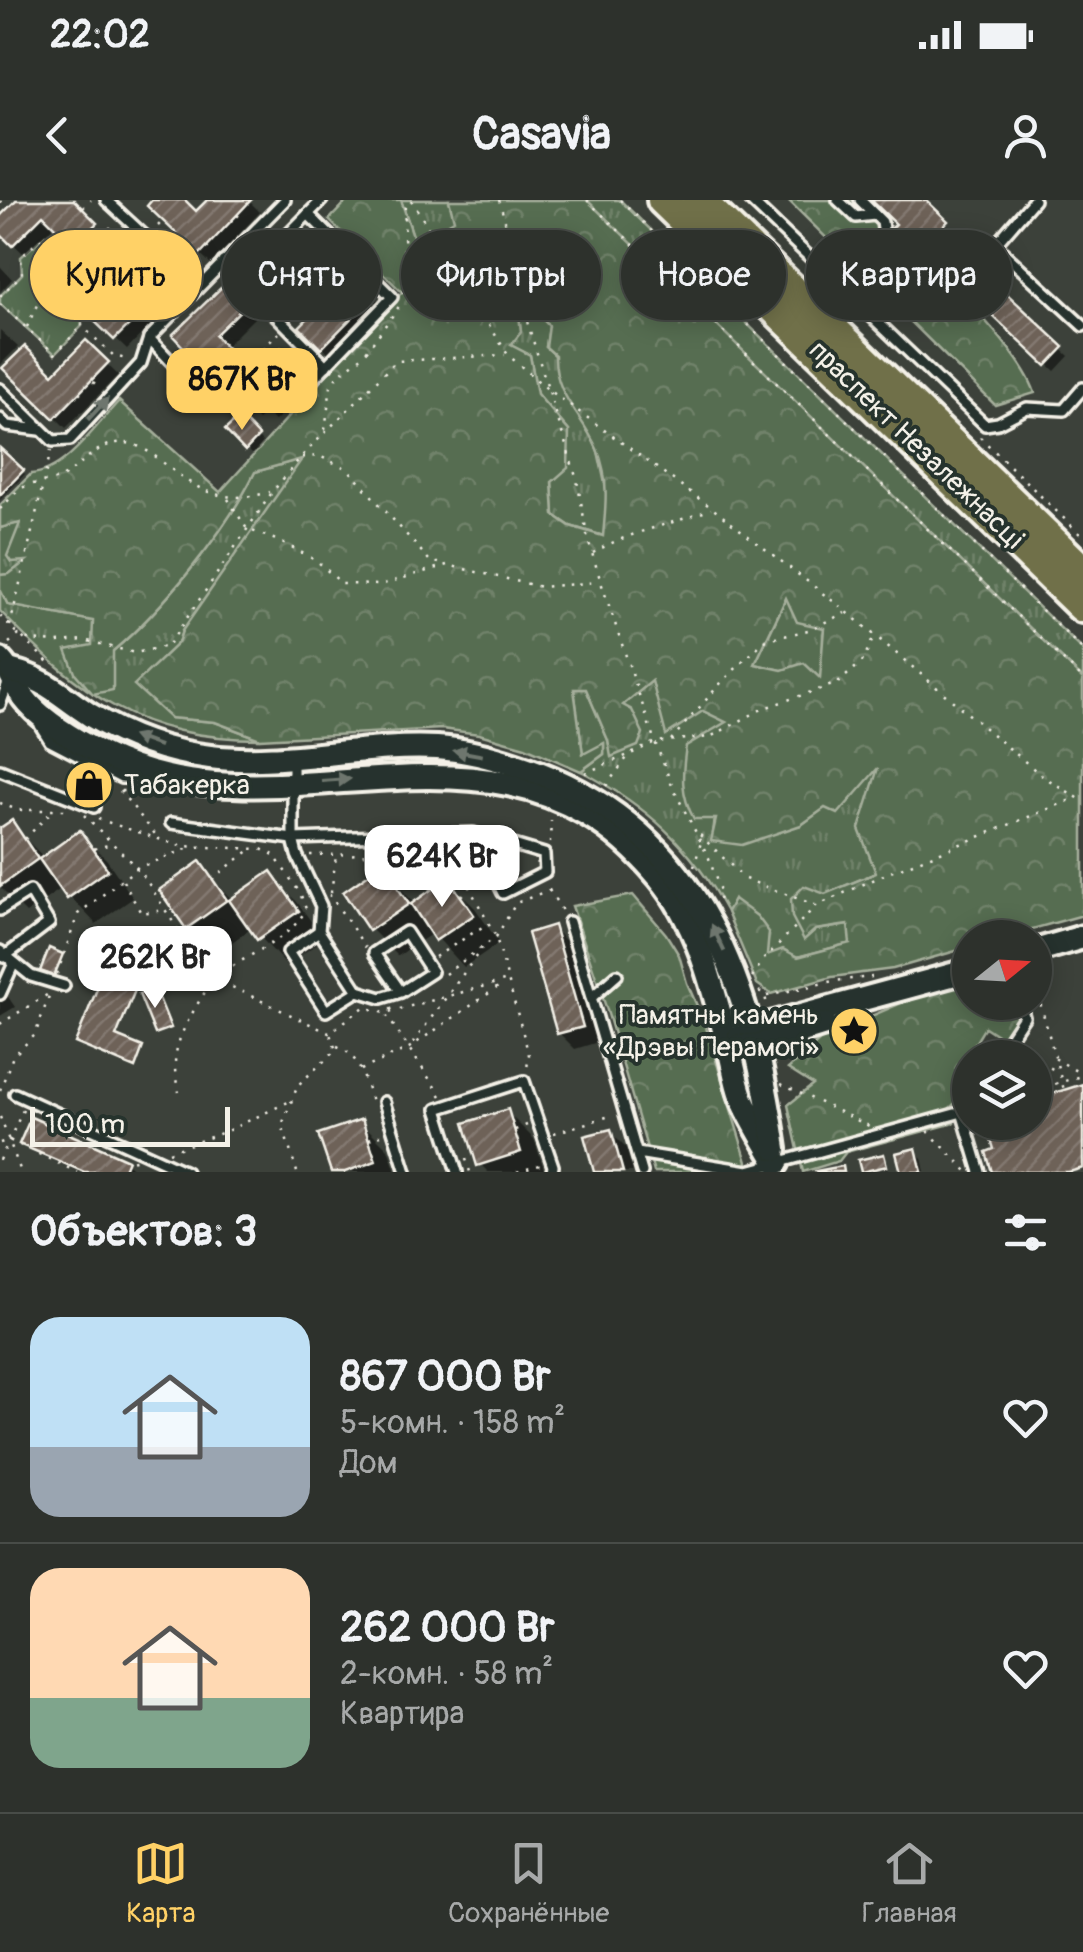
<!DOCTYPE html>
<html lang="ru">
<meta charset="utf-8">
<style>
:root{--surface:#2d312c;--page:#353934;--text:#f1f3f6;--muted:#a7a9a9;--line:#484c48;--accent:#ffd166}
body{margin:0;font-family:Pangolin,sans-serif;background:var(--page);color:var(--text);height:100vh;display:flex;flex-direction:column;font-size:38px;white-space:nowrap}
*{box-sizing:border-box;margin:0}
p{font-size:32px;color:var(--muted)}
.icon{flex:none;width:55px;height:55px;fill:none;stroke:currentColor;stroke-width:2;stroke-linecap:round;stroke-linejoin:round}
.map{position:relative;height:972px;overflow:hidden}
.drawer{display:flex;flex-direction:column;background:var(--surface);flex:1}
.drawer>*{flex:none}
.guide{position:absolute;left:30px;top:30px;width:1025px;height:90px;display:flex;gap:20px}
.needle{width:65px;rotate:72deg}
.controls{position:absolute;left:952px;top:720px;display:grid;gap:20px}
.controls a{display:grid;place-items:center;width:100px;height:100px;border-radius:50%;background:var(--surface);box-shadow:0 5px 25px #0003,0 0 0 2px var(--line);font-size:50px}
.scale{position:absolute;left:30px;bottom:25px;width:200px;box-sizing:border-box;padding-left:10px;border:5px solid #f4f1e8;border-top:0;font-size:28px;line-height:35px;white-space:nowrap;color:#f4f1e8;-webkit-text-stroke:8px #26332d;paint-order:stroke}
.price{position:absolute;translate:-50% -85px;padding:0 22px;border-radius:20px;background:#fff;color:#222;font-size:32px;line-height:65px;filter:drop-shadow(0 2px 5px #0008)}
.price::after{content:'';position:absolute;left:50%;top:60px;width:30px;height:22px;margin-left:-15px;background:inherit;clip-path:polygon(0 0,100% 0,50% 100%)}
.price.selected{background:var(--accent);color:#111}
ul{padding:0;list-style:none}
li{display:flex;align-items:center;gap:30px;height:250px;padding:0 30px}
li+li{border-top:2px solid var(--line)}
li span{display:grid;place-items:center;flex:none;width:280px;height:200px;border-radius:30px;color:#555}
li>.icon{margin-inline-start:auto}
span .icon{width:120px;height:120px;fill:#fffc;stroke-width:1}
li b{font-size:42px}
h2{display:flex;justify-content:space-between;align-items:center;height:120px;padding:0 30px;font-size:42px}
.tag{padding:0 35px;border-radius:45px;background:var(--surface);box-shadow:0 5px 25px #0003,0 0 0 2px var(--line);font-size:35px;line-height:90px}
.tag.selected{background:var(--accent);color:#111}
.status{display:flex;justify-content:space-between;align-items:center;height:70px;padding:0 50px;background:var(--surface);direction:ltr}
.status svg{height:28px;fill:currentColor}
header{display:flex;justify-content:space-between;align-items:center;height:130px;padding:0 30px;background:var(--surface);font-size:45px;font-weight:700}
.tabs{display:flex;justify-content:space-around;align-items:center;height:140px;border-top:2px solid var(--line);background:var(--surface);font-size:28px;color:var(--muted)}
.tabs a{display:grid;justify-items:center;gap:5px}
.tabs .selected{color:var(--accent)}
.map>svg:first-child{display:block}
</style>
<div class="status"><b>22:02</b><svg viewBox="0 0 49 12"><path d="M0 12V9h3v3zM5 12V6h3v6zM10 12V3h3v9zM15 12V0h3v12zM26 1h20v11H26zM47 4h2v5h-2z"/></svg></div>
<header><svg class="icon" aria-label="back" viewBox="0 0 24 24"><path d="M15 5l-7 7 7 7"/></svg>Casavia<svg class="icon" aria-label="person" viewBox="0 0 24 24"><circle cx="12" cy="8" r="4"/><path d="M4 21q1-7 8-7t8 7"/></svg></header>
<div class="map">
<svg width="1083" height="972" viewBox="0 0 1083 972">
<defs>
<pattern id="grass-tufts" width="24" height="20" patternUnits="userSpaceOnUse" patternTransform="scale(2.5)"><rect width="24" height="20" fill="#576d51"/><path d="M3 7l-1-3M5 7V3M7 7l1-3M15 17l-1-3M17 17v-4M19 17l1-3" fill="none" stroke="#70826a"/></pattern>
<pattern id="forest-crowns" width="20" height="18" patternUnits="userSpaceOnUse" patternTransform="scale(2.5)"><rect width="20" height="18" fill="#576d51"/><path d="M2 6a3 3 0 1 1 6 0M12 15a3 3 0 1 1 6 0" fill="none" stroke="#70826a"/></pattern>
<pattern id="building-hatch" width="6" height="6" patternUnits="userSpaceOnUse" patternTransform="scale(2.5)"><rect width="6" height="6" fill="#6e6259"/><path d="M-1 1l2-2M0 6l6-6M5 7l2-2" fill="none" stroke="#837971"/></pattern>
</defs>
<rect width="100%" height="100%" fill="#3c413a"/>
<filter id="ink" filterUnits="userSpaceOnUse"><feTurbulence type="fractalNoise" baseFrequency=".01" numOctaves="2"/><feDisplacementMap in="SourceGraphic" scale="20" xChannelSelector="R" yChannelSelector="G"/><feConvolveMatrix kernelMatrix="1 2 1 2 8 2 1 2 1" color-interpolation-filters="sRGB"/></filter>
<g filter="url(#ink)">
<!-- grass -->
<g fill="url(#grass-tufts)" stroke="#a6af9c" stroke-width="2.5">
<path d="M401 0H449L455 20 415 42Z"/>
<path d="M584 0H620L1083 450V479Z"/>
<path d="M45 35 99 87 81 106 82 126 55 154 0 104V96L22 74 21 57Z"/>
<path d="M516 97 534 110 549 126 546 147 555 155 598 251 607 293 604 336 570 326 554 315 552 282 569 231 537 194 530 155 510 145 521 132Z"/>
<path d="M304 258 182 431 178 443 161 462 170 518 215 522 260 539C138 539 81 495 0 411V389L8 405 94 421 92 446 67 450 113 451C163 409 226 331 255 272Z"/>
<path d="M21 322 28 360 9 374 0 375V328Z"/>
<path d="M787 397 824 428 821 479 755 464Z"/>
<path d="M653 480 727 523 712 641 801 625 880 566 876 673 825 694 804 739 815 730 849 725 851 743 797 757 766 755 734 699 727 712C692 647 646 605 581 571L604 554V544L583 555 574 489H586L608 540 612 557 622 505Z"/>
<path d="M36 494 68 522 93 534 260 567 274 573V577C244 576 211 578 182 572 143 565 52 527 36 494Z"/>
<path d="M417 558 497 567 502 573 416 567 313 574 316 570Z"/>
</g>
<!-- forest -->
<g fill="url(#forest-crowns)" stroke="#a6af9c" stroke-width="2.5" fill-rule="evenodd">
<path d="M348 0H401L415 42 454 20 449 0H587L1083 479V715L1003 737 970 738V747L893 769 832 777 771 794 757 784 727 712 734 699 757 716 769 732 767 755 783 749 798 757 850 743 848 725 815 730 804 740 792 717 791 699 804 686 825 694 876 673 859 629 878 568 838 614 825 608 801 625 742 645 711 641 716 619H694C680 594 682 574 686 546L726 522 703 511 666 535 652 481 623 505 632 510 643 533 638 546 611 557 608 540 586 489H574L583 554 604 543V554L581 571 525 547 479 534 442 529 260 539 215 522 170 518 134 485 178 443 182 431 302 259 255 272C226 331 163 409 113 451V490L93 494 75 473 66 450 92 445 93 421 8 405 0 389V375L9 374 26 361 11 362 7 356 20 323 0 328V305L31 274C67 271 95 226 119 201L220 292 402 92 329 20ZM517 98 534 110 549 126 546 147 555 155C554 195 582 214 597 249 609 277 606 306 603 336L570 326 554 315 552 282 568 268 569 231 537 194 530 155 511 145 521 132ZM786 398 797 422 824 428 820 478 804 463 782 470 755 464Z"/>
<path d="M788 0H861C906 44 1017 138 1035 193L995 205Z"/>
<path d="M633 695 666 734 679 755 687 783 705 824 750 972H654L606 807 572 706Z"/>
<path d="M970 777V802L1015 803 1019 815 1002 838 985 827 955 876 970 889 950 908 954 923 846 952 839 961 803 972 788 905 813 885 788 869 823 837 938 787Z"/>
</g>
<!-- shadow -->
<g fill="#0007">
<path d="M20 0H71L106 36 110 32 177 98 127 149 95 118 124 88 89 52 86 55 55 24 25 55 0 31V20Z"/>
<path d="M156 0H181L196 15 210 0H248L260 12 211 64 150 6Z"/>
<path d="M874 0H923L953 30 931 53 914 36 908 42 895 29 899 24Z"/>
<path d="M317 40 384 106 333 158 303 127 334 96Z"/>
<path d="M0 66 12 79 0 92Z"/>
<path d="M977 70 1069 156 1055 171 963 85Z"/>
<path d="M227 85 257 115 224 148 253 181 281 152 313 183 275 221 266 213 258 220 175 135Z"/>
<path d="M0 130 18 147 0 165Z"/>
<path d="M86 144 118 175 66 228 6 168 54 177Z"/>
<path d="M240 219 264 244 253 255 228 230Z"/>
<path d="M1 251 25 274 0 300V252Z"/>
<path d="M11 623 44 658 80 633 107 660 133 698 96 724 62 688 26 713 0 687V631Z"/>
<path d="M200 665 233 701 270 675 297 702 324 739 286 765 252 728 215 754 188 728 163 691Z"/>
<path d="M382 668 415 704 448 681 475 708 499 743 464 767 433 733 398 756 371 729Z"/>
<path d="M553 728 569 744 598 842 575 849 559 833Z"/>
<path d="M0 785 15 807 0 816Z"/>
<path d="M507 912 534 939 545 972H488L480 964Z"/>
<path d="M361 922 388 949 396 972H333Z"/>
<path d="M610 932 626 948 633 972H597Z"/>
<path d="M22 943 127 963 134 970 79 972 29 950Z"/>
<path d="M915 951 922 958 925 972H903Z"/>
<path d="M883 957 888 969 863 971Z"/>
</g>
<!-- building -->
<g fill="url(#building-hatch)" stroke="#f4f1e8" stroke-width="2.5">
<path d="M16 0H74L97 23 74 46 43 15 12 46 0 34V16Z"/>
<path d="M152 0H185L196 11 207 0H251L199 55 147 6Z"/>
<path d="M871 0H926L948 21 922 48 905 31 899 37 891 29 896 24Z"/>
<path d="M110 28 168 86 114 140 91 118 121 87 86 53Z"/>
<path d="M317 36 375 94 321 149 299 127 330 96 294 59Z"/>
<path d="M977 66 1064 147 1046 166 960 85Z"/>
<path d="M227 82 248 103 215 135 249 171 226 192 172 135Z"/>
<path d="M53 89 63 98 53 107 44 98Z"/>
<path d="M86 140 109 162 54 219 2 168 25 146 53 174Z"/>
<path d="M281 148 304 171 275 200 252 178Z"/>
<path d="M247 173 275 200 263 212 254 204 246 212 226 192Z"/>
<path d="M240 216 259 236 245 251 225 230Z"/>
<path d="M0 248 24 270 0 295Z"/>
<path d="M12 620 38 659 0 686V628Z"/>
<path d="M80 630 108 670 67 699 39 659Z"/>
<path d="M200 661 227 700 186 729 159 690Z"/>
<path d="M382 665 409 704 369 731 343 692Z"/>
<path d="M271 671 299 711 257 740 229 700Z"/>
<path d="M448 678 474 715 435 741 411 704Z"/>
<path d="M554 725 583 827 557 834 528 733Z"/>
<path d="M49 748 63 754 54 776 40 771Z"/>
<path d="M108 762 141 776 116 836 143 847 135 868 75 843Z"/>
<path d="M155 788 171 828 155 834 139 794Z"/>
<path d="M1083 884V968L1069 972H992L986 952 994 949 988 930 1000 926 999 922H1035L1038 898Z"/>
<path d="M508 909 521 952 477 966 464 923Z"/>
<path d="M31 917 128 960 123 972H84L19 944Z"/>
<path d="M362 919 376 961 345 972H331L318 934Z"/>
<path d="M611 929 623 972H594L584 936Z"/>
<path d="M916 948 922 972H901L896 953Z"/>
<path d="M884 954 887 966 861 972 858 960Z"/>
<path d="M843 966 844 972H817L816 971Z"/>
</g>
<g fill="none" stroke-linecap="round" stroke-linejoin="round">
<!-- lane casing -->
<g stroke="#f4f1e8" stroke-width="16">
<g id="lane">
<path d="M106 0 199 86"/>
<path d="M750 0 985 225 998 223 1027 208 1064 210 1083 188"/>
<path d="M838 0 856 17 875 15"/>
<path d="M860 0 882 22 886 51 918 83"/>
<path d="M1034 0 995 45 1083 126"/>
<path d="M223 62 326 166"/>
<path d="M242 81 322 0"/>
<path d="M839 125 859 105"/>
<path d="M149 138 199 191"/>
<path d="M0 189 53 241 70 240 141 163 149 138 285 0"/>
<path d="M294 199 392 97 308 14"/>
<path d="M0 219 7 226 40 230"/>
<path d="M0 505 9 480"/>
<path d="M40 525 50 541 121 578H147"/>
<path d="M293 559V639L297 655 321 706 319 731 358 791 381 798 401 792 432 772 406 732 374 753 401 792"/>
<path d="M0 570 94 607"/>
<path d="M171 623 293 639 473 633 544 654 545 672 503 693 473 633"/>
<path d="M0 710 30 691 49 723 4 757"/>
<path d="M569 722 642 972"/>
<path d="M319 731 288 752 326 811 358 791"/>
<path d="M0 751 31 776 64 786"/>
<path d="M0 794 14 763"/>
<path d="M591 798 617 775"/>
<path d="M997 858 1024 817 1020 802"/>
<path d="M15 894 186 972"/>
<path d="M384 902 406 972"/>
<path d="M962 912 980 972"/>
<path d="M637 953 748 971 962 912 970 899"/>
<path d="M457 972 437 909 524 881 553 966 552 972"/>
</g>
</g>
<!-- secondary casing -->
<g stroke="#f4f1e8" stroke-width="30">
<g id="secondary">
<path d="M0 460C12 472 14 485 24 498 40 519 68 536 90 548 278 654 495 480 659 677 698 723 713 788 728 845 733 861 735 880 741 896 750 919 765 941 777 963"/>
<path d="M12 471C48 480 59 495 90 515 126 537 168 552 210 557 285 566 362 544 437 548 472 550 507 561 539 573 704 637 752 788 775 949"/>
<path d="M1035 751 1083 737"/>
<path d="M739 837 771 824 970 770"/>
<path d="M740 845 754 846 825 824"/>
</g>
</g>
<!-- highway casing -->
<g stroke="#f4f1e8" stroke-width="38">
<g id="highway">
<path d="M663 0 1083 407"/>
<path d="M699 0 1083 371"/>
</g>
</g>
<!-- path -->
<g stroke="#f4f1e8" stroke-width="2.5" stroke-dasharray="2.5 8" stroke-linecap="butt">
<path d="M411 0 508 155 545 187 712 308 847 412 1041 575 1083 601"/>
<path d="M499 0 511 42 512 74 577 280 588 340 601 382 655 542 673 588 709 658 720 691 719 703"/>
<path d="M587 0 1083 479"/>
<path d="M620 0 1083 450"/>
<path d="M0 1 7 9"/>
<path d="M83 8 91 0"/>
<path d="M237 15 242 19"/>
<path d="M158 26 163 21"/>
<path d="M207 47 211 50"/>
<path d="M403 93 405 0"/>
<path d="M0 96 22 74 21 57 45 35 99 87 81 106 82 126 114 156 126 159"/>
<path d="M158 96 161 99"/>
<path d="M0 104 55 154 82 126"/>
<path d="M132 122 135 125"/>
<path d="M27 127 41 96 71 60"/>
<path d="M267 163 257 154 279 133"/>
<path d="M93 182 98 186"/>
<path d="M79 193 86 199"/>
<path d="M325 230 331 186 338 175 363 156 400 105"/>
<path d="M980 237 1083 337"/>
<path d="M302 257 319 256 348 269 429 360 445 365"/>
<path d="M228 299 247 329 284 343 317 361 342 384 380 385 447 365 541 387 598 382"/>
<path d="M0 309C9 301 16 289 29 285 42 281 53 283 65 275 82 264 96 246 117 243 165 238 183 317 270 292"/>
<path d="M593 353C629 331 672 325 711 309"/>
<path d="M0 416 51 465"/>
<path d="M10 426 51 250"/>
<path d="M9 443 19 435 30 440 57 442 84 440 135 453 168 446 273 291 301 257 396 161 505 155"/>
<path d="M671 540 719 485 764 441 808 430 845 413"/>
<path d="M585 573 628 555"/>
<path d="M606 586 629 555 655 542 710 537 764 508 838 483 862 462 874 437"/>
<path d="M120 591 159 639"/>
<path d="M121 591 150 590"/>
<path d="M0 603 17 610H67"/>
<path d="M84 615 141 672 207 775 329 833 364 807 385 813 396 806"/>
<path d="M98 619 180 646 261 649 274 655 300 693 306 709C288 744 244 753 216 779 203 792 194 810 186 825 174 848 172 867 179 892"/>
<path d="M700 635 745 679 815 705"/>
<path d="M25 639 54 609"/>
<path d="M550 643 551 621"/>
<path d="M94 649 111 644"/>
<path d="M310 655 451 653 496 737 529 855 527 868"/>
<path d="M694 667 701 642"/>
<path d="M212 679 250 650"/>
<path d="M123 681 141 713 165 710"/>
<path d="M395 683 406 655"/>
<path d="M283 689 291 684"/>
<path d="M549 690 563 712"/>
<path d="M331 693 336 656"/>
<path d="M461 696 468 688"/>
<path d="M330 697V695L366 748"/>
<path d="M435 757 487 724"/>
<path d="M57 774 78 714 137 668 192 647"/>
<path d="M445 774 496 737 516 703 549 690V681"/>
<path d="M752 777 764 759 816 706 888 673 1076 598"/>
<path d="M1035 784 1064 890"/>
<path d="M759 791 765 796 767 805"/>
<path d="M767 796 833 781 872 777"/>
<path d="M0 824 50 793"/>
<path d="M413 843 482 748"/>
<path d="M337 846C360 855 365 882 373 904"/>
<path d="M361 870 409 848 504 783"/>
<path d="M781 884 869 926"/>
<path d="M1041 888 1056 859 1083 875"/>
<path d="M0 890 13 856 35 835 49 796"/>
<path d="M1035 890 1081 876"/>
<path d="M441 896 385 813 508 780"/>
<path d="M0 917 21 972"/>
<path d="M515 930 527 925"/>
<path d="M928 931 968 972"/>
<path d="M554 933 613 915"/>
<path d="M369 939 381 935"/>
<path d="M0 943 9 940 77 972"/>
<path d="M169 952 227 931 290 901"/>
<path d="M134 959 137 972"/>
<path d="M466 959 470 972"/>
<path d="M0 960 23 910"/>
<path d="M297 972 282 925 298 885 336 850 330 834"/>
<path d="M517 972 540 965"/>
</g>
<!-- lane -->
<use href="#lane" stroke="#26332d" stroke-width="9"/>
<!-- secondary -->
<use href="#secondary" stroke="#26332d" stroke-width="22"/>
<!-- highway -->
<use href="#highway" stroke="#70704a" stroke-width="30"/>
</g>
<!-- one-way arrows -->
<defs><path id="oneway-solid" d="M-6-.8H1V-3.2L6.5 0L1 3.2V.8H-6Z" transform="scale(2.5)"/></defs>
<g fill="#6e766e">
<use href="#oneway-solid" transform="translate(98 209) rotate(-47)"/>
<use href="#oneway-solid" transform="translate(146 541) rotate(-160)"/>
<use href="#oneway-solid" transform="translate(468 553) rotate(-170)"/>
<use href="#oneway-solid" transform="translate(336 580) rotate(-4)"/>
<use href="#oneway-solid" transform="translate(718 738) rotate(-115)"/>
</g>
</g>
<!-- icons -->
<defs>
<g id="shop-disc" transform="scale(2.5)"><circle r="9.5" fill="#ffd166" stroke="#26332d"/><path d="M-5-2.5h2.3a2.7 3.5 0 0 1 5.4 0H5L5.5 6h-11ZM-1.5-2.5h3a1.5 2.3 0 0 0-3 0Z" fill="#111"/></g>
<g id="sight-disc" transform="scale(2.5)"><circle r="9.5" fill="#ffd166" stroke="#26332d"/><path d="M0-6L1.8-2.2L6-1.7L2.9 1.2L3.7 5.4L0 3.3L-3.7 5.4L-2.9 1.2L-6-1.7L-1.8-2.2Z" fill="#111"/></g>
</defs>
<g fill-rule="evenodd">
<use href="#shop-disc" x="89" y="585"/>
<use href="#sight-disc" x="854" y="831"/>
</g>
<g text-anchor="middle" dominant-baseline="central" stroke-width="8" stroke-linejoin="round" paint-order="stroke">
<!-- street labels -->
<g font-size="28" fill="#f4f1e8" stroke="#26332d">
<text transform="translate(916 245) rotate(44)">праспект Незалежнасці</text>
</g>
<!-- poi labels -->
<g font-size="28" fill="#f4f1e8" stroke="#26332d" text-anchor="start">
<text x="124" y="585">Табакерка</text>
<text x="819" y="815" text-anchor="end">Памятны камень<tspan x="819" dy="32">«Дрэвы Перамогі»</tspan></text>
</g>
</g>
</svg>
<div class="controls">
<a><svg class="needle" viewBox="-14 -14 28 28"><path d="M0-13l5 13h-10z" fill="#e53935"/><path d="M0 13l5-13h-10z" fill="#a7a9a9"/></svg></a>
<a><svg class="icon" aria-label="layers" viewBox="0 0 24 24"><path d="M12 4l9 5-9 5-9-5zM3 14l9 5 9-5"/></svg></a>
</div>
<div class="scale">100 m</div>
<b class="price selected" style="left:242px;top:233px">867K Br</b>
<b class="price" style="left:442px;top:710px">624K Br</b>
<b class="price" style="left:155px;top:811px">262K Br</b>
<div class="guide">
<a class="tag selected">Купить</a>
<a class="tag">Снять</a>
<a class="tag">Фильтры</a>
<a class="tag">Новое</a>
<a class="tag">Квартира</a>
</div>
</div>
<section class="drawer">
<h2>Объектов: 3<svg class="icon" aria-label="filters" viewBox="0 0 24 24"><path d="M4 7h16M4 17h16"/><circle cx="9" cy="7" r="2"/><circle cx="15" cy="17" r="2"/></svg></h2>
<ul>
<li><span style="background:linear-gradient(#bfe0f5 65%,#9aa5b1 0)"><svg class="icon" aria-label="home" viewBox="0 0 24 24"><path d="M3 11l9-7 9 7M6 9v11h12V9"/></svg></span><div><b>867 000 Br</b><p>5-комн. · 158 m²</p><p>Дом</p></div><svg class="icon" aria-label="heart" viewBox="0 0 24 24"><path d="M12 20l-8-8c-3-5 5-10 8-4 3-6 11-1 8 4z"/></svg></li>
<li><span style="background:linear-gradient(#ffd9b3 65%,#7fa58c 0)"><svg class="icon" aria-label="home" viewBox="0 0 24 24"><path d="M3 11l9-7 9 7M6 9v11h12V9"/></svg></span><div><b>262 000 Br</b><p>2-комн. · 58 m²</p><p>Квартира</p></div><svg class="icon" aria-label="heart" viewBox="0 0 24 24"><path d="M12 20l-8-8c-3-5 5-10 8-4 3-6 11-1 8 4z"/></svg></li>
</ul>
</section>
<nav class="tabs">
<a class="selected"><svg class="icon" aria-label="map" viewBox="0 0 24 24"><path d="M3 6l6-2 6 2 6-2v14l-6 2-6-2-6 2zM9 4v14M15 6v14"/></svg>Карта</a>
<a><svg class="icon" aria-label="saved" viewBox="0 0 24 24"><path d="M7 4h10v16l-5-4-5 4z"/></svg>Сохранённые</a>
<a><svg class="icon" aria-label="home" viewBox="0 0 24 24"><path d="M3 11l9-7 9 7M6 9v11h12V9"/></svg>Главная</a>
</nav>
